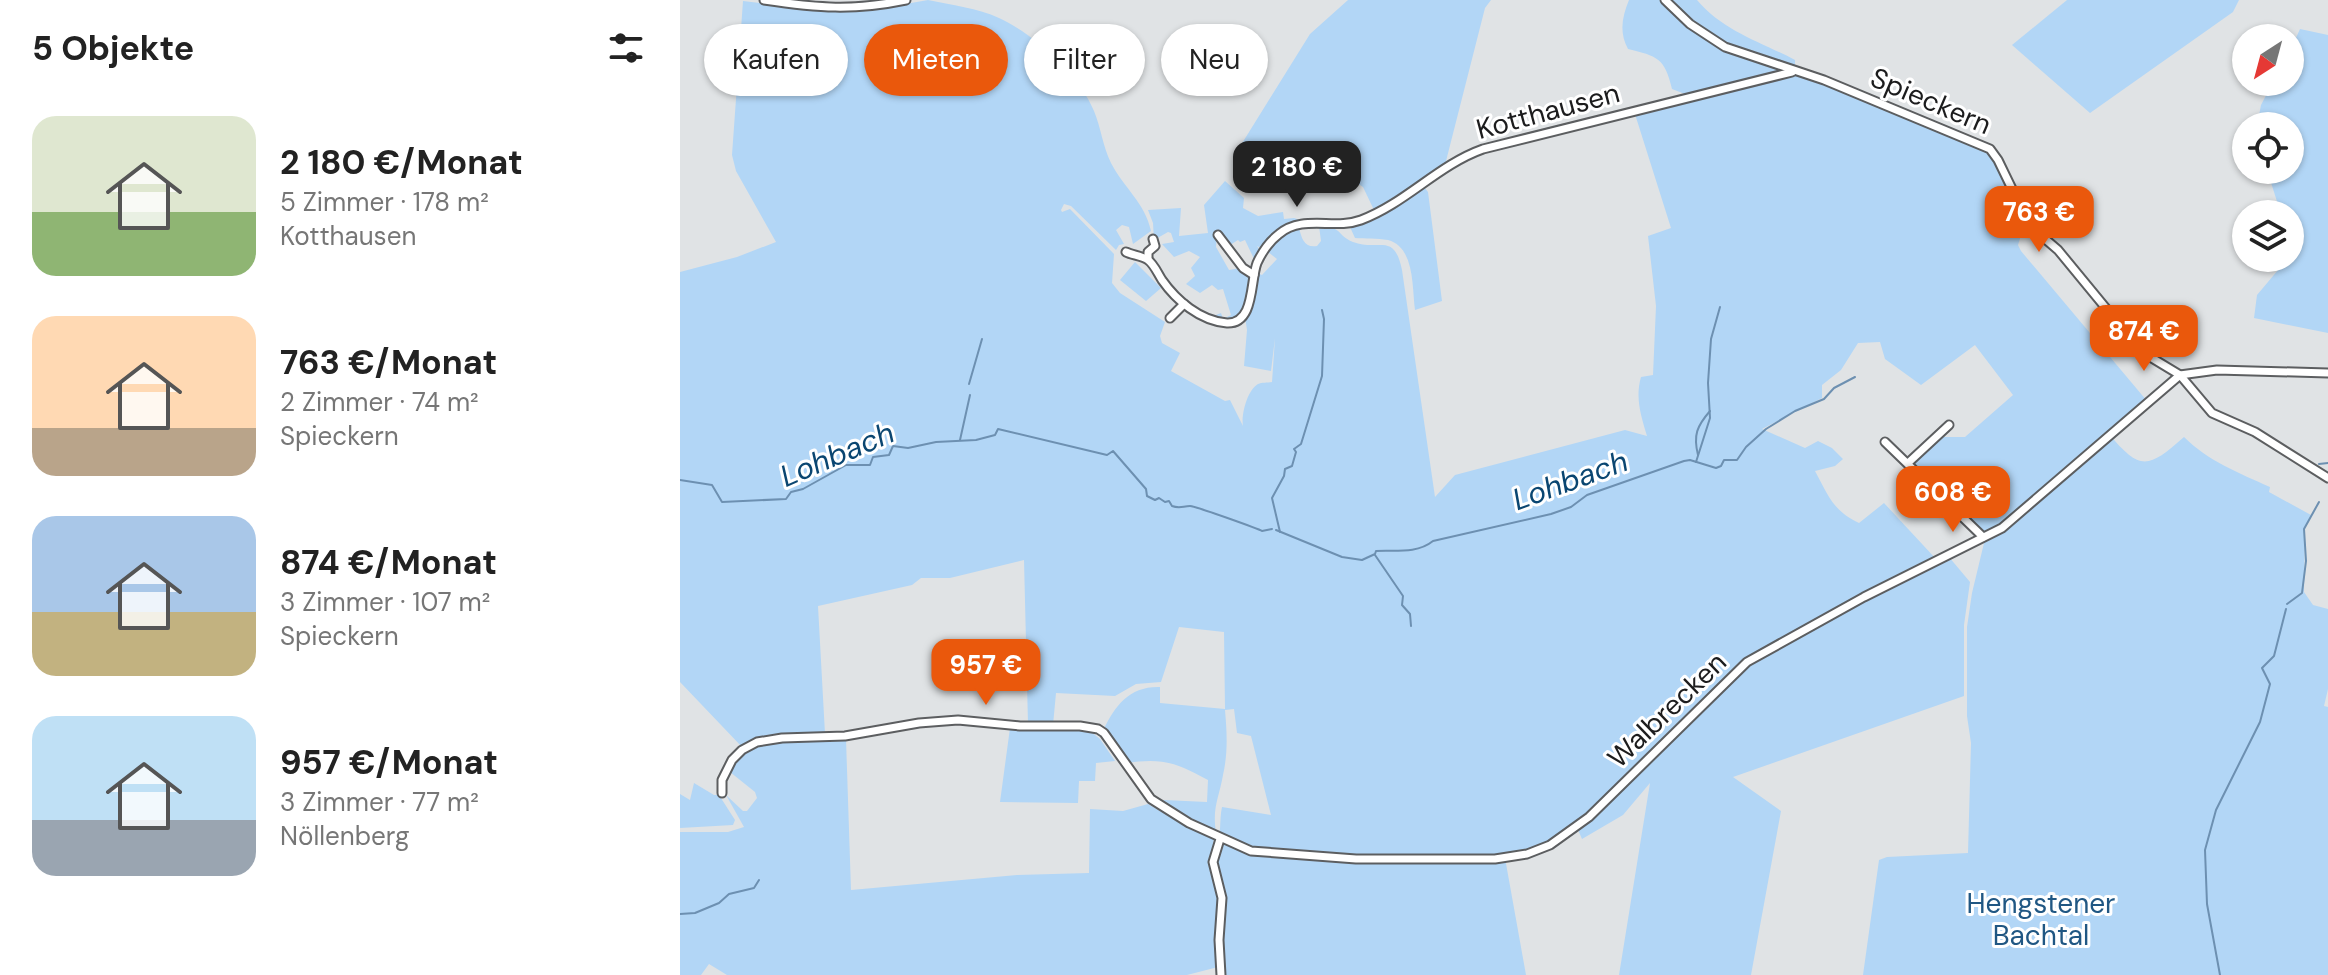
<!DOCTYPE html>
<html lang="de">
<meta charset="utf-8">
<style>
:root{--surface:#fff;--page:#f6f6f6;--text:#222;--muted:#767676;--accent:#ea580c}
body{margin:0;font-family:"DM Sans",sans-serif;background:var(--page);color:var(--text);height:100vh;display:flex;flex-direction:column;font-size:30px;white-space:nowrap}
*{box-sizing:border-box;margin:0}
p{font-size:26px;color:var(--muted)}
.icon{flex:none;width:44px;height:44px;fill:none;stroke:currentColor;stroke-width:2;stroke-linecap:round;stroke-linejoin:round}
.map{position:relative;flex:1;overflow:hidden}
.side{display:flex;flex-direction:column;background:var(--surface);width:680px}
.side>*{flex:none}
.top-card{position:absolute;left:24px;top:24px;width:760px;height:72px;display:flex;gap:16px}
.needle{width:52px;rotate:216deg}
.fabs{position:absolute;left:1552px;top:24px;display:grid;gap:16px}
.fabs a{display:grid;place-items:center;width:72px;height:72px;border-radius:50%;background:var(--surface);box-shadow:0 2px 6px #0004;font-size:40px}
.price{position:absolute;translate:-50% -68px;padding:0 18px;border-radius:16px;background:var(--accent);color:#fff;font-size:26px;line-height:52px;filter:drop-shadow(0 2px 4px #0008)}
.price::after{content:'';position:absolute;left:50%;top:48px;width:24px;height:18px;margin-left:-12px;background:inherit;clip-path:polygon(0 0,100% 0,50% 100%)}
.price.selected{background:#222;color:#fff}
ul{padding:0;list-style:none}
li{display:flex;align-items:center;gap:24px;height:200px;padding:0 32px}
li span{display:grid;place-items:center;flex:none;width:224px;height:160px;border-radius:24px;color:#555}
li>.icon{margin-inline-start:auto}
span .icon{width:96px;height:96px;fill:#fffc;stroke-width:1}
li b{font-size:34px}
h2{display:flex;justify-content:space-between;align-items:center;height:96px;padding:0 32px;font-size:34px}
.tag{padding:0 28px;border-radius:36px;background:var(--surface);box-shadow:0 2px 6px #0004;font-size:28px;line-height:72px}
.tag.selected{background:var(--accent);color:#fff}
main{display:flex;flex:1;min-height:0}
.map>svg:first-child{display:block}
</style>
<main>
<section class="side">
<h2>5 Objekte<svg class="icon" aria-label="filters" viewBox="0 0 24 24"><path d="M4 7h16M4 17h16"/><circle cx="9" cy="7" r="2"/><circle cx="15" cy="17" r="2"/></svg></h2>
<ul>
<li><span style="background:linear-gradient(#dfe7d0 60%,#8fb573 0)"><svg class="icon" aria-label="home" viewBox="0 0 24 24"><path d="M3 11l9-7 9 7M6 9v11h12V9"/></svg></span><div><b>2 180 €/Monat</b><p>5 Zimmer · 178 m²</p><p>Kotthausen</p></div></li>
<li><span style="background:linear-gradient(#ffd9b3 70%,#b9a48a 0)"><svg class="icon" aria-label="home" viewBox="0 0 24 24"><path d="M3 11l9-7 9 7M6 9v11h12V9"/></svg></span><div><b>763 €/Monat</b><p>2 Zimmer · 74 m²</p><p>Spieckern</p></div></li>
<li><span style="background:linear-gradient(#a9c7e8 60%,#c2b280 0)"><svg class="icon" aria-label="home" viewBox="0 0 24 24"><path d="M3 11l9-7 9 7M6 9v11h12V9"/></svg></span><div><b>874 €/Monat</b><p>3 Zimmer · 107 m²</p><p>Spieckern</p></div></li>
<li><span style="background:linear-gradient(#bfe0f5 65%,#9aa5b1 0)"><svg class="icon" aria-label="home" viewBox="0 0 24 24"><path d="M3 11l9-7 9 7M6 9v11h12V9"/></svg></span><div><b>957 €/Monat</b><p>3 Zimmer · 77 m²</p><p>Nöllenberg</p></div></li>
</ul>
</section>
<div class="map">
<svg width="1648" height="975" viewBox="0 0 1648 975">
<rect width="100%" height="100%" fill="#e0e3e5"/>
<!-- green -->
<g fill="#b2d6f6">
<path d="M248 0C271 5 298 8 319 18 355 35 399 75 414 111 421 128 423 147 431 163 444 188 465 203 471 231L453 244 449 227 442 225 436 230 444 244 439 245 436 250 391 206 384 204 381 210 382 212 390 209 434 254 432 283 440 293 485 322 480 336 482 343 500 353 491 371 545 401 550 400 563 426C561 416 567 390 578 384 582 382 587 383 592 382L595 338 591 371 564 366 567 330 565 317 577 273 582 275 597 259 588 252C596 240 605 232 619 228 622 239 624 248 637 246L641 241 639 226C664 227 656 235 673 242 699 252 714 231 722 270L755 497 775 475 945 430 967 436C961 416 955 398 961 377L973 375 976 306 968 236 991 228 954 111 1105 76H1120L1158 88 1308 152 1314 157 1340 215 1349 227 1341 235 1338 245 1341 251 1467 401 1429 434C1460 471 1468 469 1504 437 1528 461 1559 473 1590 487L1589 492 1631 515 1625 528 1624 592 1633 605 1648 609V689L1644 706 1648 707V975H1183L1199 860 1207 857 1288 853 1291 743 1287 716V627L1292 593 1304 543 1303 537 1228 463 1261 437H1285L1333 395 1295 345 1241 385 1205 359 1200 342 1178 343 1161 370 1142 385V398L1082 429 1125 448 1138 441 1152 448 1163 459 1155 466 1135 471C1148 495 1153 511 1179 523L1204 503 1256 559 1269 557 1290 582 1284 625V696L1053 777 1101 811 1071 975H939L970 783 943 815 902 839 896 825 865 844 825 858 846 975H540L538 967 507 975H47L29 964 21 975H0V832H48L64 827 46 795 63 811H67L77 798 75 792 50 772C54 764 57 756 65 751 89 735 138 740 166 739L171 890 337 875 409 873 410 809 443 811 468 804 507 827 534 838 533 845 536 846C542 835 539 820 542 807L591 815 571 736 557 733 554 709 545 710C547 733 548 753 543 775 539 798 532 808 536 832L484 809V800L527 802 528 780C495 762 483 758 445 763L423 731C435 705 450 686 480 687V703L545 709 544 632 499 627 481 682 456 684 435 696 376 693 373 725 348 724 344 560 270 578H241L232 585 138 606 145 734 93 736 62 747 0 682V272L57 257 96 242 56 171 52 155 63 1 158 12 192 10Z"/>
<path d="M668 0H811L805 8 765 165 694 210 683 187 643 159 556 153 630 34Z"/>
<path d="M949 0H1017C1043 31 1081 42 1115 60V69L1005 94 992 89C985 58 977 56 948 49 939 32 942 17 949 0Z"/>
<path d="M1387 0H1559L1553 12 1410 113 1332 45Z"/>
<path d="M1620 29 1648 35V333L1574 318 1577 295 1610 256V214H1601L1587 170H1610V126H1577L1581 105 1593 82H1610V51Z"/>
<path d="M545 181 564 198 563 208 578 216 603 212 604 219 614 218 623 221 583 249 577 246 581 252 575 261 565 240 560 242 558 240 550 245 537 231 536 247 549 270 560 268 571 281 564 311 551 321 531 317 541 313 543 319 551 315 543 289 538 290 532 285 520 293 506 284 515 276 511 268 520 257 509 251 494 257 482 244 494 242 491 233 488 232 474 240 473 223 468 210 501 208 499 236 528 233 524 205Z"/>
<path d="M744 187 748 192 762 301 735 310C732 288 735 247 708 240 697 238 685 239 675 238L670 227 695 219Z"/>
<path d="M455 262 481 288 466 301 440 280Z"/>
<path d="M330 728 410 731 420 739 435 761 416 763 415 781H399L398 803 320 802Z"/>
<path d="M14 783 34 795H39L55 820 53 825 0 828V794L10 800Z"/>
</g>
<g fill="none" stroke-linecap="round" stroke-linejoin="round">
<!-- stream -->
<g stroke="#6d90b1" stroke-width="2">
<path d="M289 384 302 339"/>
<path d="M280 440 290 395"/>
<path d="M1018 455C1013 435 1017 426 1030 411"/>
<path d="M1016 462 1030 418 1028 383 1031 339 1040 307"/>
<path d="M1639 464 1648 463"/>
<path d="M0 480 32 485 42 502 106 499 111 492 123 489 166 465H190L193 457 209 455 213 446 228 448 256 442 296 440 315 435 318 429 427 455 433 451 466 489 467 496 475 500 479 498 485 502 489 501 492 506C500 509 503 506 510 506 515 506 579 529 582 531L592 529"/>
<path d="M596 530 662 557 682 560 695 554 696 551C715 550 737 554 753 541L871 514 891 507 907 495 1004 461 1010 460 1036 468 1041 466 1044 460H1057L1066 447 1086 429 1115 411 1144 399 1154 388 1175 377"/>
<path d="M600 532 592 498 604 476 605 469 612 466 616 452 614 449 621 444 642 376 644 319 642 310"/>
<path d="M695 555 723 596 722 605 730 614 731 626"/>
<path d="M1607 604 1622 593 1626 561 1624 529 1639 502"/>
<path d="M0 914 15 913 39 903 49 894 74 888 79 880"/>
<path d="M1540 975 1527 904 1525 850 1536 810 1580 722 1590 684 1582 668 1594 656 1606 609"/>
</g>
<!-- minor casing -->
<g stroke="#5c5e60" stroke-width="11">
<g id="minor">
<path d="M84 0C138 8 173 11 226 0"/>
<path d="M985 0 1010 24 1045 47 1144 80 1310 149 1318 160 1350 226 1378 250 1462 352 1500 375 1532 413 1575 432 1648 478"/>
<path d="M538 235 563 268 574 275"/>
<path d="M446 252C452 255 463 256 468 260 474 264 478 274 482 280 496 300 520 321 547 323 575 324 570 281 577 263 582 252 590 241 599 234 623 214 654 230 681 220 726 203 758 165 803 149L1112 72"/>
<path d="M468 259V252L475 246 473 239"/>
<path d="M490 318 504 304"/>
<path d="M1205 442 1303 537"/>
<path d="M1228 463 1269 425"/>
<path d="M42 793V780L52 760 62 750 77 742 102 738 165 736 239 723 278 720 340 726H400L418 729 424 733 471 799 509 823 571 851 676 859H815L847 854 870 845 909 817 1067 662 1184 597 1322 528 1500 375 1537 370 1648 373"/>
<path d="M540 839 533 862 542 898 539 940 541 975"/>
</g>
</g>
<!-- minor -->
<use href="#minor" stroke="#fff" stroke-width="7"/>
</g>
<g text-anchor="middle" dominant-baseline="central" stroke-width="6" stroke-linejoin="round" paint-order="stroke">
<!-- street labels -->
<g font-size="28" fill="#1c1c1d" stroke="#fff">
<text transform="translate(1251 101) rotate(23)">Spieckern</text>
<text transform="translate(868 111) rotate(-15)">Kotthausen</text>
<text transform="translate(987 710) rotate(-44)">Walbrecken</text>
</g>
<!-- park labels -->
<g font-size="28" fill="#205783" stroke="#fff">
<text x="1361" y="903">Hengstener<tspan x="1361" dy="32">Bachtal</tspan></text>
</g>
<!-- water labels -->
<g font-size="30" font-style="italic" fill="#0a4671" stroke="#fff">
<text transform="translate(157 454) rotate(-23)">Lohbach</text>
<text transform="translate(890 480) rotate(-20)">Lohbach</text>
</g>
</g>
</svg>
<div class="fabs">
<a><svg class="needle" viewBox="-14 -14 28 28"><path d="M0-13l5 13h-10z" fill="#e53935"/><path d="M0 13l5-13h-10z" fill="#767676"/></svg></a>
<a><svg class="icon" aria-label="locate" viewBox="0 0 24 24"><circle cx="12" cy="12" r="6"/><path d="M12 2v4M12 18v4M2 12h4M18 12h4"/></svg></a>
<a><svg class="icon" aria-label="layers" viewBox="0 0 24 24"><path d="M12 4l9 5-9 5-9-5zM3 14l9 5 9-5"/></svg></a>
</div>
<b class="price selected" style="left:617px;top:209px">2 180 €</b>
<b class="price" style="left:1359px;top:254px">763 €</b>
<b class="price" style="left:1464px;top:373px">874 €</b>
<b class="price" style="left:1273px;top:534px">608 €</b>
<b class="price" style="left:306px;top:707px">957 €</b>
<div class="top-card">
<a class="tag">Kaufen</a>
<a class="tag selected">Mieten</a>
<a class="tag">Filter</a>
<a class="tag">Neu</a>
</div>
</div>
</main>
